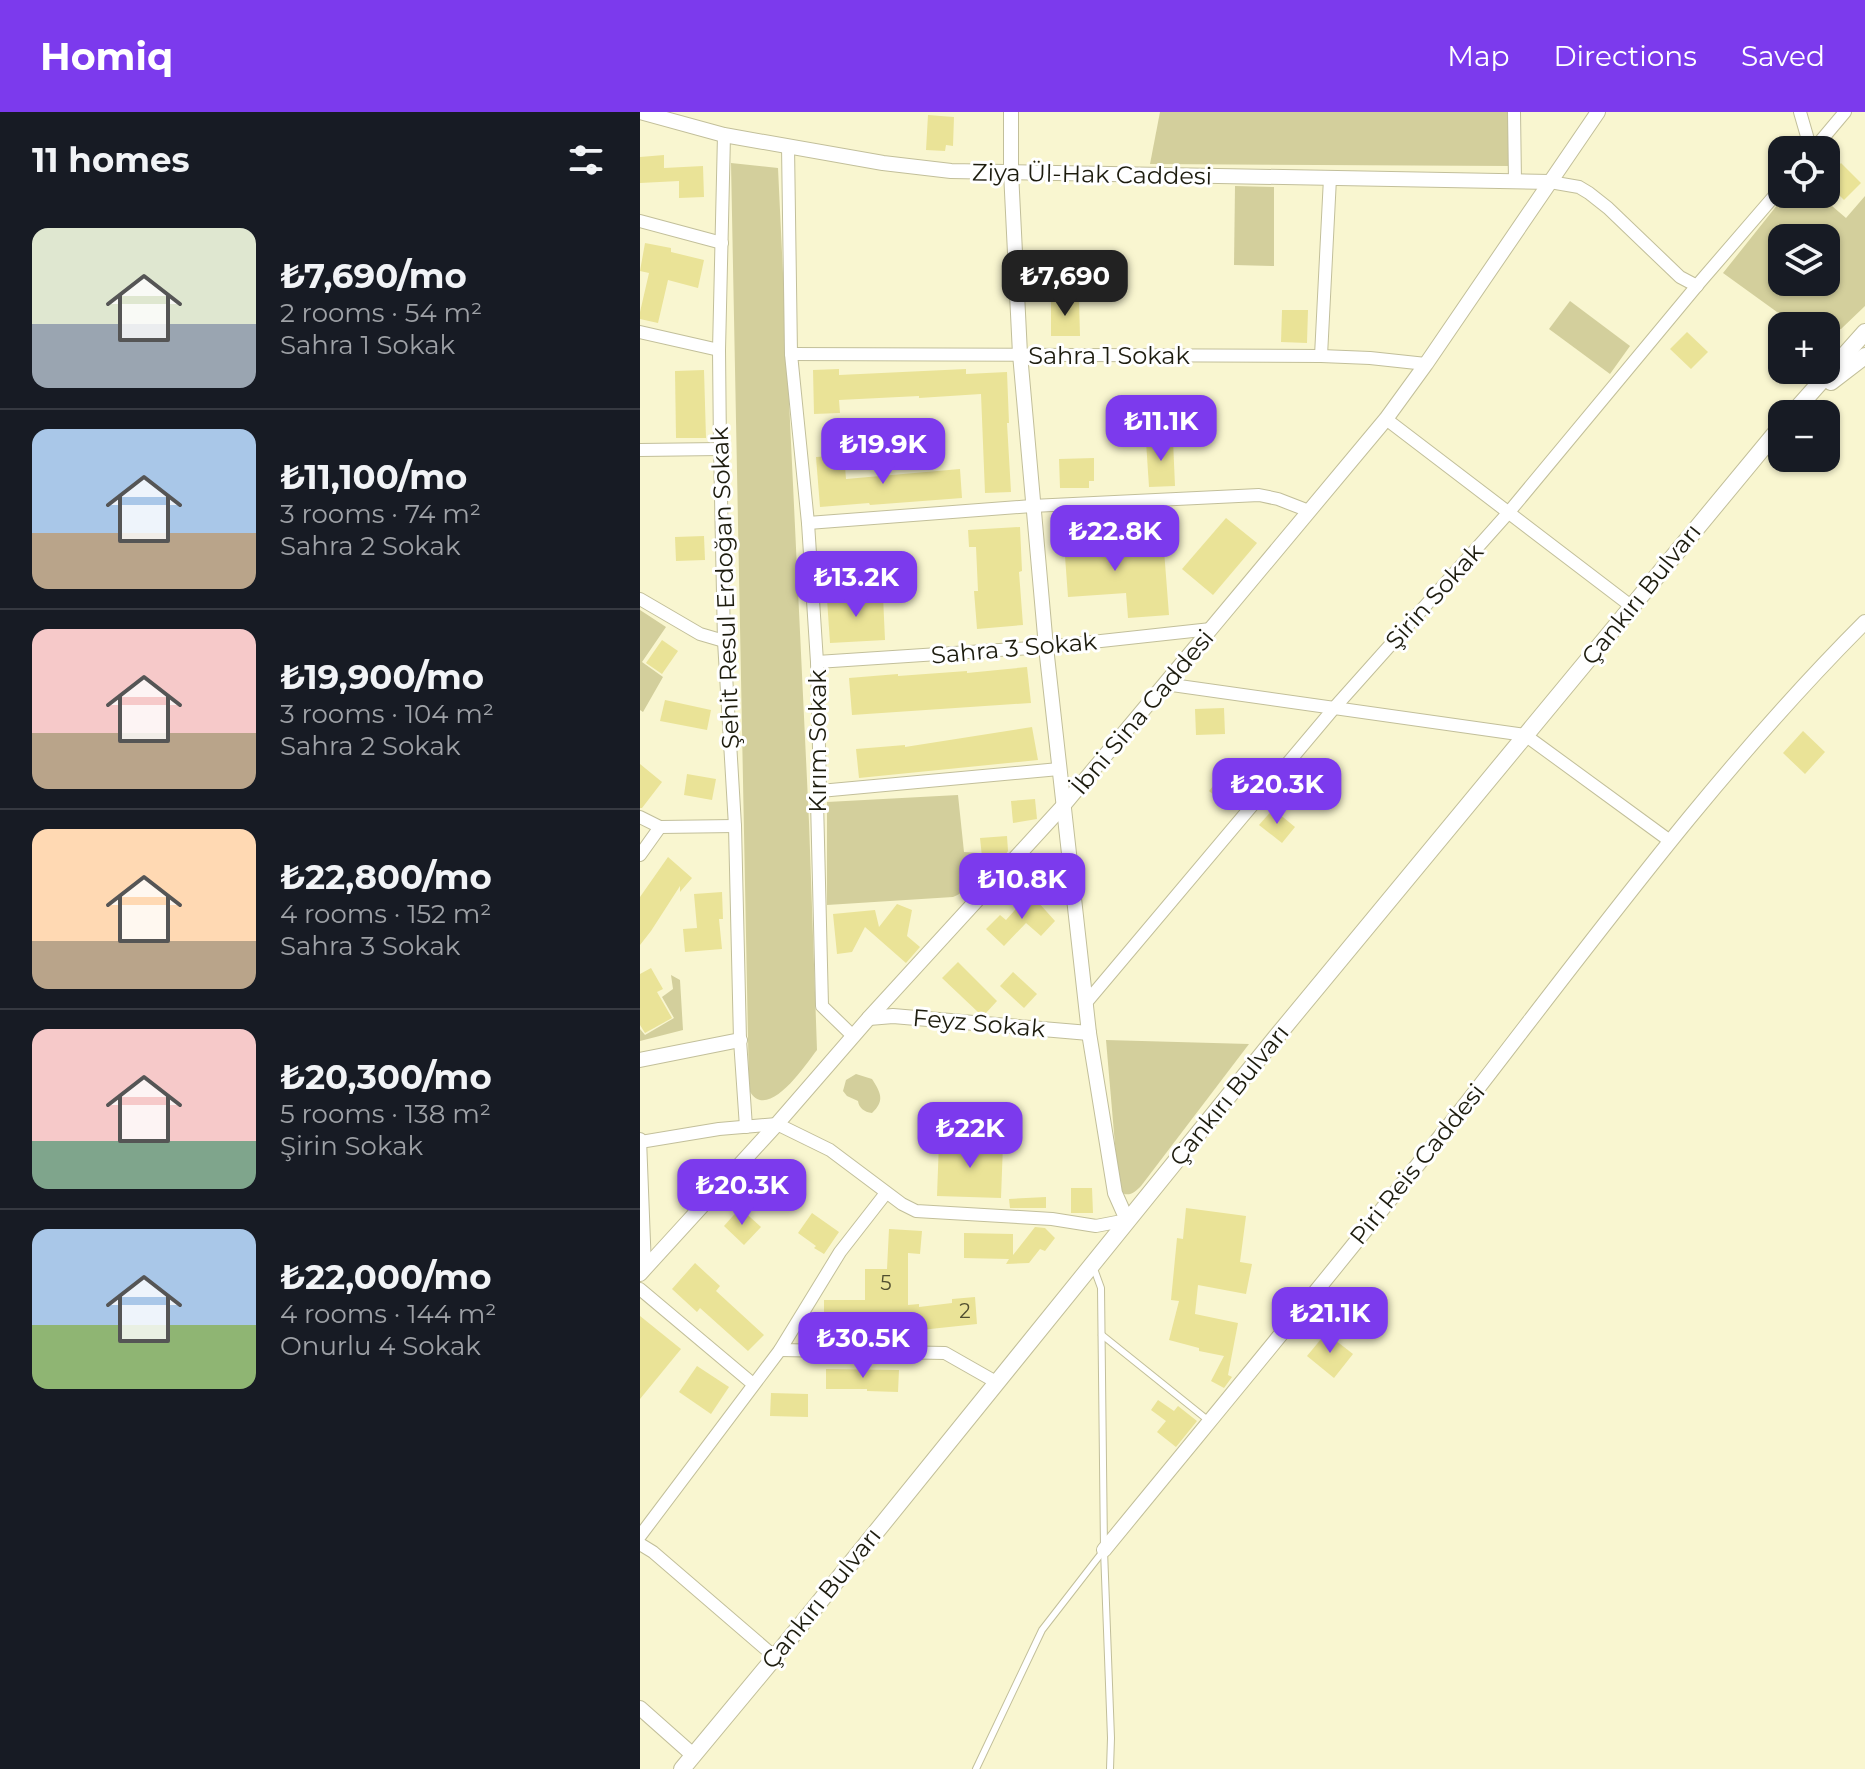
<!DOCTYPE html>
<meta charset="utf-8">
<style>
:root{--surface:#171b24;--page:#242831;--text:#f1f3f6;--muted:#9ea1a6;--line:#363941;--accent:#7c3aed}
body{margin:0;font-family:Montserrat,sans-serif;background:var(--page);color:var(--text);height:100vh;display:flex;flex-direction:column;font-size:30px;white-space:nowrap}
*{box-sizing:border-box;margin:0}
p{font-size:26px;color:var(--muted)}
.icon{flex:none;width:44px;height:44px;fill:none;stroke:currentColor;stroke-width:2;stroke-linecap:round;stroke-linejoin:round}
.map{position:relative;flex:1;overflow:hidden}
.sheet{display:flex;flex-direction:column;background:var(--surface);width:640px}
.sheet>*{flex:none}
.fabs{position:absolute;left:1128px;top:24px;display:grid;gap:16px}
.fabs a{display:grid;place-items:center;width:72px;height:72px;border-radius:16px;background:var(--surface);box-shadow:0 2px 6px #0004;font-size:40px}
.price{position:absolute;translate:-50% -68px;padding:0 18px;border-radius:16px;background:var(--accent);color:#fff;font-size:26px;line-height:52px;filter:drop-shadow(0 2px 4px #0008)}
.price::after{content:'';position:absolute;left:50%;top:48px;width:24px;height:18px;margin-left:-12px;background:inherit;clip-path:polygon(0 0,100% 0,50% 100%)}
.price.active{background:#222;color:#fff}
ul{padding:0;list-style:none}
li{display:flex;align-items:center;gap:24px;height:200px;padding:0 32px}
li+li{border-top:2px solid var(--line)}
li span{display:grid;place-items:center;flex:none;width:224px;height:160px;border-radius:16px;color:#555}
li>.icon{margin-inline-start:auto}
span .icon{width:96px;height:96px;fill:#fffc;stroke-width:1}
li b{font-size:34px}
h2{display:flex;justify-content:space-between;align-items:center;height:96px;padding:0 32px;font-size:34px}
header{display:flex;align-items:center;gap:48px;box-sizing:border-box;height:112px;padding:0 40px;background:var(--accent);color:#fff}
header strong{font-size:38px}
nav{display:flex;gap:44px;margin-inline-start:auto;font-size:28px}
main{display:flex;flex:1;min-height:0}
.map>svg:first-child{display:block}
</style>
<header>
<strong>Homiq</strong>
<nav><a>Map</a><a>Directions</a><a>Saved</a></nav>
</header>
<main>
<section class="sheet">
<h2>11 homes<svg class="icon" aria-label="filters" viewBox="0 0 24 24"><path d="M4 7h16M4 17h16"/><circle cx="9" cy="7" r="2"/><circle cx="15" cy="17" r="2"/></svg></h2>
<ul>
<li><span style="background:linear-gradient(#dfe7d0 60%,#9aa5b1 0)"><svg class="icon" aria-label="home" viewBox="0 0 24 24"><path d="M3 11l9-7 9 7M6 9v11h12V9"/></svg></span><div><b>₺7,690/mo</b><p>2 rooms · 54 m²</p><p>Sahra 1 Sokak</p></div></li>
<li><span style="background:linear-gradient(#a9c7e8 65%,#b9a48a 0)"><svg class="icon" aria-label="home" viewBox="0 0 24 24"><path d="M3 11l9-7 9 7M6 9v11h12V9"/></svg></span><div><b>₺11,100/mo</b><p>3 rooms · 74 m²</p><p>Sahra 2 Sokak</p></div></li>
<li><span style="background:linear-gradient(#f6c9c9 65%,#b9a48a 0)"><svg class="icon" aria-label="home" viewBox="0 0 24 24"><path d="M3 11l9-7 9 7M6 9v11h12V9"/></svg></span><div><b>₺19,900/mo</b><p>3 rooms · 104 m²</p><p>Sahra 2 Sokak</p></div></li>
<li><span style="background:linear-gradient(#ffd9b3 70%,#b9a48a 0)"><svg class="icon" aria-label="home" viewBox="0 0 24 24"><path d="M3 11l9-7 9 7M6 9v11h12V9"/></svg></span><div><b>₺22,800/mo</b><p>4 rooms · 152 m²</p><p>Sahra 3 Sokak</p></div></li>
<li><span style="background:linear-gradient(#f6c9c9 70%,#7fa58c 0)"><svg class="icon" aria-label="home" viewBox="0 0 24 24"><path d="M3 11l9-7 9 7M6 9v11h12V9"/></svg></span><div><b>₺20,300/mo</b><p>5 rooms · 138 m²</p><p>Şirin Sokak</p></div></li>
<li><span style="background:linear-gradient(#a9c7e8 60%,#8fb573 0)"><svg class="icon" aria-label="home" viewBox="0 0 24 24"><path d="M3 11l9-7 9 7M6 9v11h12V9"/></svg></span><div><b>₺22,000/mo</b><p>4 rooms · 144 m²</p><p>Onurlu 4 Sokak</p></div></li>
</ul>
</section>
<div class="map">
<svg width="1225" height="1657" viewBox="0 0 1225 1657">
<rect width="100%" height="100%" fill="#f9f6d0"/>
<!-- green -->
<g fill="#d3cf9c" fill-rule="evenodd">
<path d="M520 0H868L869 54 510 52Z"/>
<path d="M91 51 138 56 169 710 177 938C166 952 127 1012 109 978Z"/>
<path d="M595 74 634 75V154L594 153Z"/>
<path d="M1146 82H1178L1206 106 1225 84V194L1201 217 1186 219V214H1165L1137 200 1083 161ZM1142 126H1186V170H1142Z"/>
<path d="M930 189 990 234 970 262 909 217Z"/>
<path d="M0 498 26 515 2 550 23 565 3 600 0 598Z"/>
<path d="M318 683 324 740 339 741C334 759 333 778 313 785L187 793V690Z"/>
<path d="M31 863 40 868 43 918 0 929V917L5 923 34 906 22 885 33 877Z"/>
<path d="M466 928 609 932 501 1074C494 1081 488 1086 479 1079Z"/>
<path d="M216 962 232 967C241 981 245 989 232 1001 224 1000 219 996 218 989L207 984 203 979 206 968Z"/>
</g>
<!-- building -->
<g fill="#eae397">
<path d="M288 3 314 5 313 34 306 33 305 39 286 38Z"/>
<path d="M24 43V56L63 54 64 85 39 86V69L0 71V45Z"/>
<path d="M1201 51 1221 71 1204 88 1186 70V66Z"/>
<path d="M5 131 31 136V140L64 148 58 176 28 168 18 211 0 207V200L9 161 0 159Z"/>
<path d="M411 187H439L440 224H411Z"/>
<path d="M642 198H668L667 231 641 230Z"/>
<path d="M1047 220 1068 240 1051 257 1030 237Z"/>
<path d="M199 257V263L326 257V262L367 260 369 311H367L371 380 345 381 341 282 279 286V284L199 288 200 301 174 302 173 258Z"/>
<path d="M64 258 66 326H36L35 259Z"/>
<path d="M533 328 535 374 509 375 506 329Z"/>
<path d="M204 343 206 367 320 357 322 386 230 393 229 391 180 395 176 345Z"/>
<path d="M454 346V369H449V376H420L419 347Z"/>
<path d="M586 406 617 431 573 483 542 457Z"/>
<path d="M462 414 464 443 524 438 529 503 488 506 486 481 428 485 423 417Z"/>
<path d="M380 415 382 459 379 460 383 513 337 517 334 479H338L336 435H329L328 418Z"/>
<path d="M64 424 65 448 36 449 35 425Z"/>
<path d="M243 484 245 528 190 531 187 487Z"/>
<path d="M22 528 38 539 22 562 6 551Z"/>
<path d="M387 555 391 591 212 603 209 566 258 562V564L327 559V561Z"/>
<path d="M25 588 71 598 67 618 20 609Z"/>
<path d="M584 596 585 622 556 623 555 597Z"/>
<path d="M392 615 398 648 219 666 216 637 265 633V635Z"/>
<path d="M1163 619 1185 640 1165 662 1143 641Z"/>
<path d="M0 652 22 670 2 696H0Z"/>
<path d="M584 661 607 679 592 697 569 679Z"/>
<path d="M47 662 76 667 72 688 44 683Z"/>
<path d="M395 687 397 707 373 711 371 689Z"/>
<path d="M633 697 655 715 642 731 619 713Z"/>
<path d="M367 724 368 739 365 743 342 745 340 726Z"/>
<path d="M28 745 52 766 40 780V774L11 819 0 833V785Z"/>
<path d="M82 780 83 807H79L82 837 45 840 43 817 57 816 54 782Z"/>
<path d="M390 781 415 809 401 824 386 811 364 834 346 817 360 803 366 808Z"/>
<path d="M257 792 272 798 267 824 280 835 266 851 225 815 212 840 197 842 193 802 235 798 239 815Z"/>
<path d="M318 850 357 889 345 902 339 901 302 866Z"/>
<path d="M11 856 23 877 17 880 32 906 5 921 0 913V862Z"/>
<path d="M373 860 397 882 384 896 360 874Z"/>
<path d="M299 1030 363 1032 361 1086 297 1084Z"/>
<path d="M431 1076H452L453 1101H431Z"/>
<path d="M406 1085V1096H370L369 1087Z"/>
<path d="M100 1096 121 1115 104 1133 84 1114Z"/>
<path d="M546 1096 606 1104 600 1150 612 1152 606 1182 558 1173 555 1202 598 1211 588 1263 592 1265 584 1276 571 1269 584 1244 559 1239V1236L529 1228 539 1189 531 1188 537 1126 543 1127Z"/>
<path d="M172 1101 199 1120 184 1142 174 1136 176 1134 158 1121Z"/>
<path d="M395 1115 405 1116 415 1126 405 1139 400 1137 389 1151 366 1152 369 1147 324 1146V1121L373 1122V1143Z"/>
<path d="M249 1117 282 1119 280 1142 268 1141V1193L279 1192V1195L312 1191V1187L335 1185 337 1212 281 1218 282 1221 259 1223 258 1220 223 1222V1216H184V1188H225V1157H247Z"/>
<path d="M55 1151 80 1174 76 1179 124 1223 108 1239 60 1196 57 1200 32 1177Z"/>
<path d="M0 1204 41 1237 0 1287Z"/>
<path d="M686 1221 713 1242 694 1266 667 1244Z"/>
<path d="M57 1254 89 1275 71 1302 39 1280Z"/>
<path d="M186 1257 259 1258 258 1280 227 1279V1277H186Z"/>
<path d="M131 1281 168 1282V1305L130 1304Z"/>
<path d="M518 1288 534 1299 538 1294 557 1309 536 1335 517 1320 526 1309 511 1298Z"/>
</g>
<g fill="none" stroke-linecap="round" stroke-linejoin="round">
<!-- service casing -->
<g stroke="#c2bf9a" stroke-width="8">
<g id="service">
<path d="M453 1154 461 1176 464 1438 471 1626 470 1657"/>
<path d="M462 1223 569 1309"/>
<path d="M336 1657 402 1518 464 1438"/>
</g>
</g>
<!-- minor casing -->
<g stroke="#c2bf9a" stroke-width="14">
<g id="minor">
<path d="M874 0 875 69"/>
<path d="M1160 0 1171 38"/>
<path d="M84 23 79 238 80 337 84 529 95 714 100 928 106 1015"/>
<path d="M148 34 151 242 168 411 177 550 180 679 177 689 182 894 213 924"/>
<path d="M1173 38 1205 0"/>
<path d="M910 70 939 75 949 81 968 96 1040 165 1057 174"/>
<path d="M0 109 82 131"/>
<path d="M0 220 79 238"/>
<path d="M151 242 681 244 730 246 786 252"/>
<path d="M681 244 690 66"/>
<path d="M746 307 991 494"/>
<path d="M0 338 80 337"/>
<path d="M168 411 392 394 619 383 638 387 669 399"/>
<path d="M0 487 60 522 84 529"/>
<path d="M177 550 406 535 571 517"/>
<path d="M525 572 885 623 1030 729"/>
<path d="M180 679 419 657"/>
<path d="M0 705 20 715 95 714"/>
<path d="M0 743 20 715"/>
<path d="M445 892 695 595 869 400 1060 170 1142 75"/>
<path d="M0 1027 5 1156"/>
<path d="M0 1030 79 1017 137 1012 190 1038 262 1092 276 1099 412 1107 456 1114 487 1108"/>
<path d="M0 1177 113 1272"/>
<path d="M140 1238 305 1241 356 1270"/>
<path d="M0 1424 140 1238 200 1140 246 1081"/>
<path d="M0 1432 13 1440 135 1545"/>
</g>
</g>
<!-- tertiary casing -->
<g stroke="#c2bf9a" stroke-width="16">
<g id="tertiary">
<path d="M0 0 84 23 243 51 311 59 910 70"/>
<path d="M371 0V60L380 242 406 535 449 921 475 1081 487 1108"/>
<path d="M229 906 253 904 449 921"/>
<path d="M0 948 100 928"/>
<path d="M0 1162 137 1012 229 906 423 694 746 307 786 252 958 0"/>
<path d="M464 1438C585 1290 708 1143 825 993 953 828 1077 658 1225 510"/>
<path d="M0 1596 53 1643"/>
</g>
</g>
<!-- secondary casing -->
<g stroke="#c2bf9a" stroke-width="18">
<g id="secondary">
<path d="M1191 270 1225 244"/>
<path d="M1152 302 1225 220"/>
<path d="M42 1657 135 1545 637 924 1142 313"/>
</g>
</g>
<!-- service -->
<use href="#service" stroke="#fff" stroke-width="6"/>
<!-- minor -->
<use href="#minor" stroke="#fff" stroke-width="12"/>
<!-- tertiary -->
<use href="#tertiary" stroke="#fff" stroke-width="14"/>
<!-- secondary -->
<use href="#secondary" stroke="#fff" stroke-width="16"/>
</g>
<g text-anchor="middle" dominant-baseline="central" stroke-width="6" stroke-linejoin="round" paint-order="stroke">
<!-- number labels -->
<g font-size="20" fill="#504e30">
<text x="246" y="1171">5</text>
<text x="325" y="1199">2</text>
</g>
<!-- street labels -->
<g font-size="24" fill="#1d1c0e" stroke="#fff">
<text transform="translate(452 62) rotate(1)">Ziya Ül-Hak Caddesi</text>
<text x="469" y="243">Sahra 1 Sokak</text>
<text transform="translate(85 476) rotate(-92)">Şehit Resul Erdoğan Sokak</text>
<text transform="translate(1001 482) rotate(-51)">Çankırı Bulvarı</text>
<text transform="translate(794 484) rotate(-48)">Şirin Sokak</text>
<text transform="translate(374 536) rotate(-5)">Sahra 3 Sokak</text>
<text transform="translate(502 600) rotate(-50)">İbni Sina Caddesi</text>
<text transform="translate(177 629) rotate(-90)">Kırım Sokak</text>
<text transform="translate(339 911) rotate(5)">Feyz Sokak</text>
<text transform="translate(589 983) rotate(-51)">Çankırı Bulvarı</text>
<text transform="translate(777 1052) rotate(-51)">Piri Reis Caddesi</text>
<text transform="translate(181 1486) rotate(-51)">Çankırı Bulvarı</text>
</g>
</g>
</svg>
<div class="fabs">
<a><svg class="icon" aria-label="locate" viewBox="0 0 24 24"><circle cx="12" cy="12" r="6"/><path d="M12 2v4M12 18v4M2 12h4M18 12h4"/></svg></a>
<a><svg class="icon" aria-label="layers" viewBox="0 0 24 24"><path d="M12 4l9 5-9 5-9-5zM3 14l9 5 9-5"/></svg></a>
<a>+</a>
<a>−</a>
</div>
<b class="price active" style="left:425px;top:206px">₺7,690</b>
<b class="price" style="left:521px;top:351px">₺11.1K</b>
<b class="price" style="left:243px;top:374px">₺19.9K</b>
<b class="price" style="left:475px;top:461px">₺22.8K</b>
<b class="price" style="left:216px;top:507px">₺13.2K</b>
<b class="price" style="left:637px;top:714px">₺20.3K</b>
<b class="price" style="left:382px;top:809px">₺10.8K</b>
<b class="price" style="left:330px;top:1058px">₺22K</b>
<b class="price" style="left:102px;top:1115px">₺20.3K</b>
<b class="price" style="left:690px;top:1243px">₺21.1K</b>
<b class="price" style="left:223px;top:1268px">₺30.5K</b>
</div>
</main>
